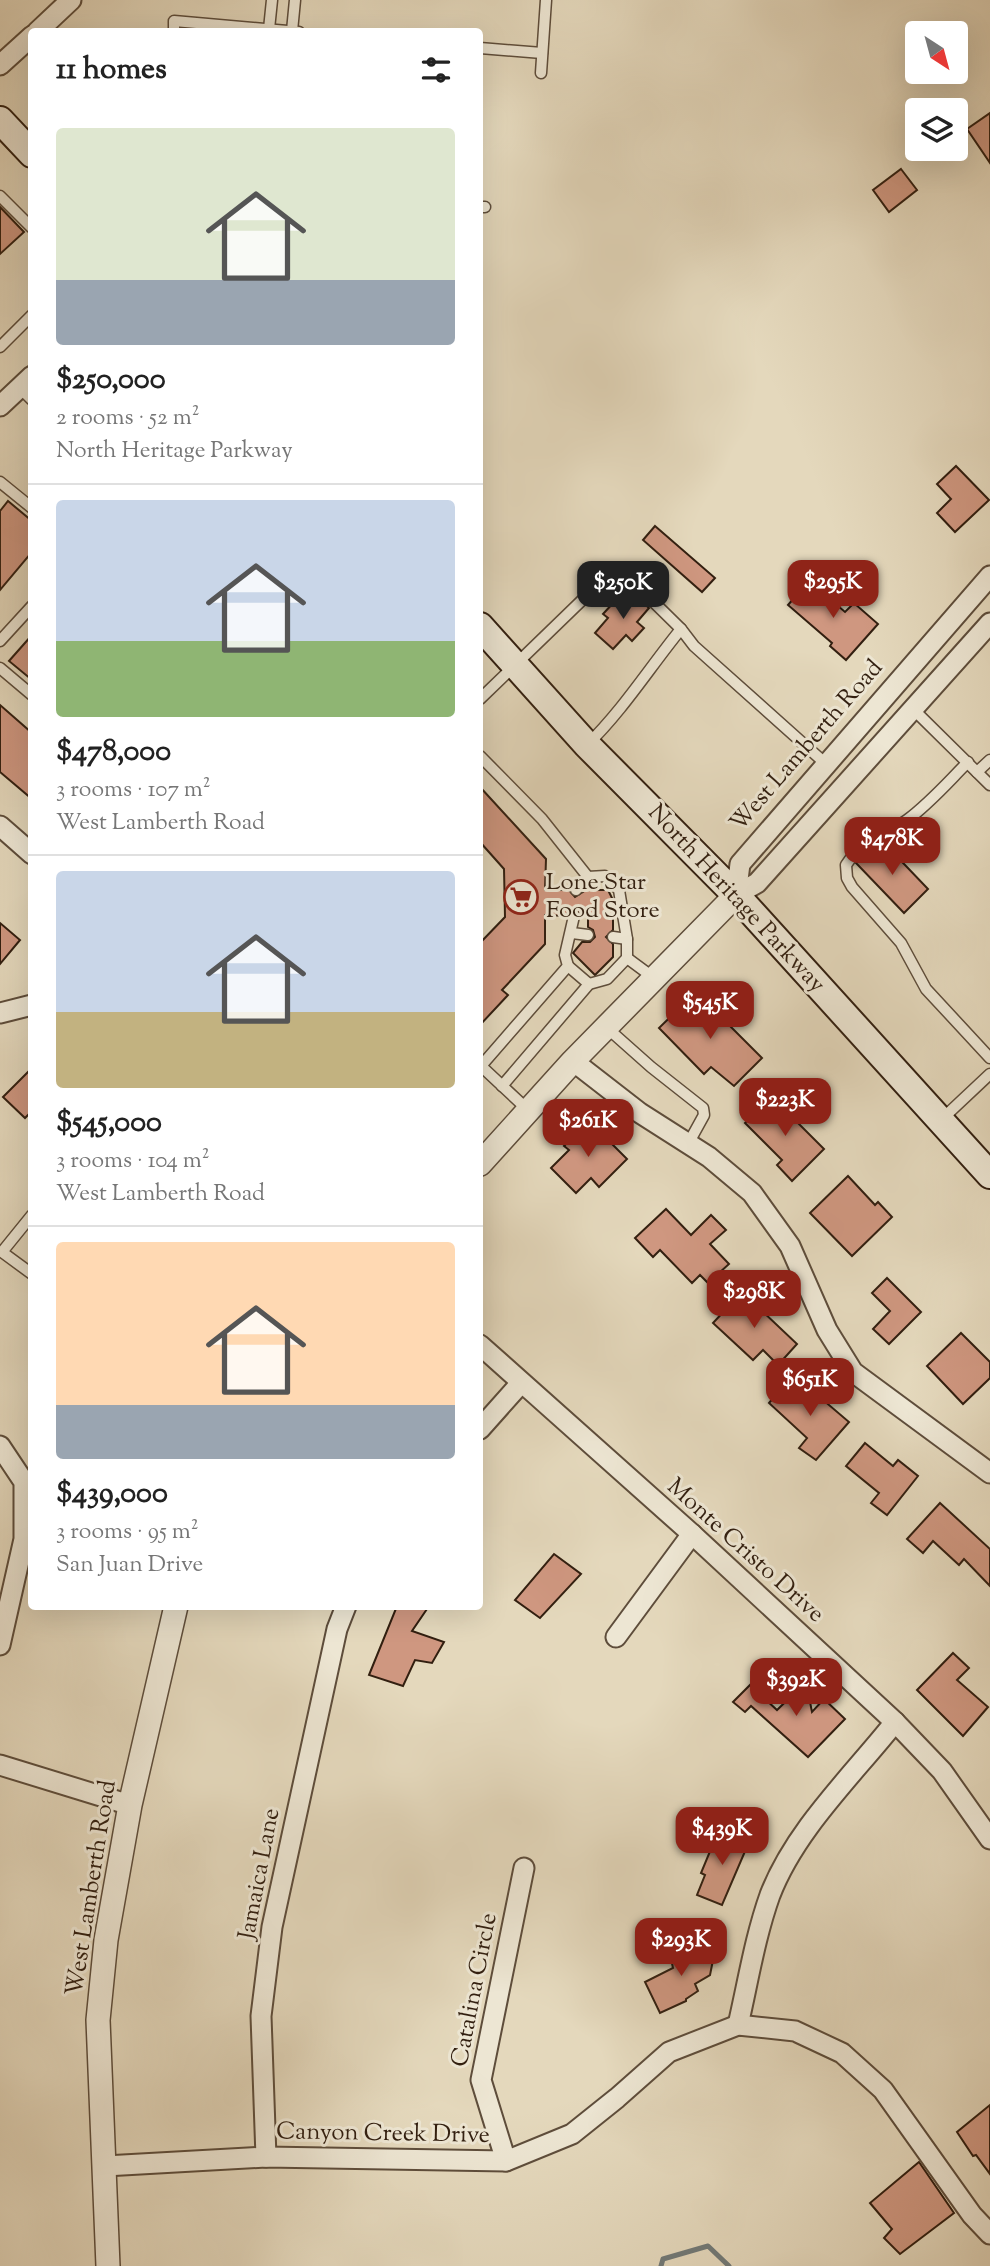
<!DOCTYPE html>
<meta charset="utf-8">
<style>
:root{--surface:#fff;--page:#f6f6f6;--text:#222;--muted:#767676;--line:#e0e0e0;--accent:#8f2418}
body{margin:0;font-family:"Sorts Mill Goudy",serif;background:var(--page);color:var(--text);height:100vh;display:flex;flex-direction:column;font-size:26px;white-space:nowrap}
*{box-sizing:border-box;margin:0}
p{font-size:23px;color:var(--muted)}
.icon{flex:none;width:38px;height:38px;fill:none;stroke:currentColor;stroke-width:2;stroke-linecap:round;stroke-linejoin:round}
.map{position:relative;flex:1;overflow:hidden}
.side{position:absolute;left:28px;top:28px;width:455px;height:1582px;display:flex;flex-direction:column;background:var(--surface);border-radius:7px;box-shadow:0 7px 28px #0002}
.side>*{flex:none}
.needle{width:46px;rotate:144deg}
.buttons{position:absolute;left:905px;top:21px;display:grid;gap:14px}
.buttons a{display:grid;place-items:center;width:63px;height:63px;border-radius:7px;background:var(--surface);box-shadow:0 7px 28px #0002;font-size:35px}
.price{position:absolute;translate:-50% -60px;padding:0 16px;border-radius:14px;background:var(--accent);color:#fff;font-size:23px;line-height:46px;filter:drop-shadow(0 2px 4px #0008)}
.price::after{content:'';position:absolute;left:50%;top:42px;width:21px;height:16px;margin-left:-10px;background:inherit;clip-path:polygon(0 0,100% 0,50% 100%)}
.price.current{background:#222;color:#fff}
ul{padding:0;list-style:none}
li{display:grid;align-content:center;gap:14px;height:371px;padding:0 28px}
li+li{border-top:2px solid var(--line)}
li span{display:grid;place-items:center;height:217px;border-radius:7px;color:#555}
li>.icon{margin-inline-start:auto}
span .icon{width:126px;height:126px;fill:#fffc;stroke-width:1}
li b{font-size:30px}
h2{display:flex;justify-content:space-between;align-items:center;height:84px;padding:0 28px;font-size:30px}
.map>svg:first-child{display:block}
</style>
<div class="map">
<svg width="990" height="2266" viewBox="0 0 990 2266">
<rect width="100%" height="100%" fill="#e4d8bc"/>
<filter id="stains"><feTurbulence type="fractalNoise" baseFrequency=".00286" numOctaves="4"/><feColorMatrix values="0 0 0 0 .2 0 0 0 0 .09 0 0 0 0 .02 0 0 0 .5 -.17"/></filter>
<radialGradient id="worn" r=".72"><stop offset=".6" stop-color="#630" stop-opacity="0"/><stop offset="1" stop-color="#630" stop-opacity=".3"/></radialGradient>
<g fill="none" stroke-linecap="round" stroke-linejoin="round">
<!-- stream -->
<path stroke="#727a78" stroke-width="5" d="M661 2266 663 2259 708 2246 729 2266"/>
</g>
<!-- building -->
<g fill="#cf9780" stroke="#321f10" stroke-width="2">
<path d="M990 113V163L967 129Z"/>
<path d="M901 169 917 190 889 212 873 190Z"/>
<path d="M0 207 24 232 0 254Z"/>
<path d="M956 466 989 500 955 532 937 513 951 499 937 484Z"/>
<path d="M8 501 32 521V552L0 590V511Z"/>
<path d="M655 526 715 578 702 592 643 540Z"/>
<path d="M809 581 845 612 854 603 878 624 846 660 830 646 832 643 788 605Z"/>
<path d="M632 592 649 608 637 622 644 628 632 641 626 635 613 649 595 633 608 618 603 614 615 601 620 606Z"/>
<path d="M32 635V680L9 661Z"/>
<path d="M0 705 32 733V799L0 772Z"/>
<path d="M480 787 546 859 545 890H569L575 897 586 890H608L613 900V930L606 937 613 944V957L595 975 573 953 582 942H590L595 937 593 930 588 927V916H581L575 909 569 910 566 916 545 915V944L502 990 508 995 480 1025V943L505 917 504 869 480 842Z"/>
<path d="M883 842 928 889 904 913 856 863 865 854Z"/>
<path d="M0 923 20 940 0 964Z"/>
<path d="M696 992 762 1058 734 1086 711 1067 704 1074 659 1028Z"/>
<path d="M32 1068V1111L25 1118 3 1097Z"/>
<path d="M771 1096 824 1149 792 1181 777 1165 782 1160 745 1123Z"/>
<path d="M589 1121 627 1159 599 1187 591 1178 576 1193 551 1168 569 1150 564 1146Z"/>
<path d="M848 1176 875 1205 878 1202 892 1217 852 1256 810 1213Z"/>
<path d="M666 1209 691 1235 711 1215 726 1230 710 1244 729 1264 708 1283 700 1275 692 1283 660 1250 653 1257 635 1238Z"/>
<path d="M887 1278 921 1312 889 1344 873 1329 890 1311 872 1293Z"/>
<path d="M742 1292 797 1344 778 1365 763 1350 753 1360 713 1323Z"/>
<path d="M961 1333 990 1362V1378L963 1404 927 1366Z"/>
<path d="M802 1382 849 1422 816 1460 799 1448 807 1438 769 1403 784 1385 792 1392Z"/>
<path d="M865 1443 893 1466 898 1460 918 1476 887 1515 871 1503 879 1493 846 1466Z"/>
<path d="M940 1503 990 1549V1586L964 1559 959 1565 933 1541 923 1553 907 1539Z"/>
<path d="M554 1554 581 1574 540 1618 515 1600Z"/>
<path d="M397 1606H429L412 1631 444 1642 432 1663 415 1660 403 1686 369 1675Z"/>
<path d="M953 1653 969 1668 957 1680 988 1707 963 1736 917 1690Z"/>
<path d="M806 1682 812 1712 824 1699 845 1719 808 1757 751 1706 745 1712 733 1702 750 1685 777 1710Z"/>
<path d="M718 1832 749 1842 722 1905 697 1895 705 1875 701 1873Z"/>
<path d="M691 1946 715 1950 710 1975 695 1984 698 1991 686 1999V2001L660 2013 645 1982 673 1968 671 1959Z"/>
<path d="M990 2105V2174L976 2155 973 2156 957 2132Z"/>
<path d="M919 2162 954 2213 900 2254 884 2238 892 2229 870 2203Z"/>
</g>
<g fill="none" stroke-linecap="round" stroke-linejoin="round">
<!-- service casing -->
<g stroke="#5e4d3b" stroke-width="13">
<g id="service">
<path d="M269 29 272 0"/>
<path d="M292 31 295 0"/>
<path d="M174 32V21L299 32"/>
<path d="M480 48 542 53"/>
<path d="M541 73 546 0"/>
<path d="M0 196 32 228"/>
<path d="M480 207H485"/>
<path d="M0 347 32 315"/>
<path d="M19 387 32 400"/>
<path d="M0 482 32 508"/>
<path d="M0 641 32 606"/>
<path d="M0 668 32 695"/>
<path d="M480 699 607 576 619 568 681 629 694 646 826 764"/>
<path d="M913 709 990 785"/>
<path d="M587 745C623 710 650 667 681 629"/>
<path d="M480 756 542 819 588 877 576 890"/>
<path d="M968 762C948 782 930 803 907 820 882 838 865 836 846 865L847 878 852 887 901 943 926 989 990 1058"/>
<path d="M977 772 990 760"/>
<path d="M572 933 588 935"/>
<path d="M613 937 627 939"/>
<path d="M627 958 654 978"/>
<path d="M568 966 589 984"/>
<path d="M606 1027 651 1067 703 1108 704 1115 688 1144"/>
<path d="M502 1086 589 984 607 979 627 958V939L619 890 605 876 588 877"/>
<path d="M528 1110 481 1066 568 966 565 955 574 916"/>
<path d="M941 1120 990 1074"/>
<path d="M32 1215 2 1252 32 1274"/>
</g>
</g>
<!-- minor casing -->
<g stroke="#5e4d3b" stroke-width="23">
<g id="minor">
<path d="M37 32 71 0"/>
<path d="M0 65 32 36"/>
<path d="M0 406 32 376"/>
<path d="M0 826 32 854"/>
<path d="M736 895 740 864 990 576"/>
<path d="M736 895 757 883 990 623"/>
<path d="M0 1013 32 1005"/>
<path d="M573 1061 640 1113 709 1157 752 1193 790 1246 827 1330 853 1372 990 1473"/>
<path d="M480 1345 692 1534 895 1722 942 1771 990 1839"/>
<path d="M480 1429 521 1383"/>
<path d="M0 1446 24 1482V1539L0 1645"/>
<path d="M616 1637 692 1534"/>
<path d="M0 1765 130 1805"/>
<path d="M738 2025C748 1982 755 1937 770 1895 795 1830 852 1776 895 1722"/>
<path d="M266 2157 261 2016 272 1927 337 1629 346 1606"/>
<path d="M506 2161 481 2080 524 1868"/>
<path d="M105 2166 266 2157 506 2161 572 2134 617 2098 669 2052 738 2025 795 2031 842 2053 883 2090 972 2215 990 2234"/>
</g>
</g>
<!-- tertiary casing -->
<g stroke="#5e4d3b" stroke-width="26">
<g id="tertiary">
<path d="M480 1164 573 1061 736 895"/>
<path d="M108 2266 98 2020 106 1940 130 1805 176 1606"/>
</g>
</g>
<!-- secondary casing -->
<g stroke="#321f10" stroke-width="30">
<g id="secondary">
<path d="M0 120 32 154"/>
<path d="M480 626 587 745 736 895 990 1175"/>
</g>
</g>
<!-- service -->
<use href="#service" stroke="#ede6d3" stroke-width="10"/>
<!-- minor -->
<use href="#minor" stroke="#ede6d3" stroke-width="19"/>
<!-- tertiary -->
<use href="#tertiary" stroke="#ede6d3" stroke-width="23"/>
<!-- secondary -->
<use href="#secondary" stroke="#ede6d3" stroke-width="26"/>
</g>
<!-- icons -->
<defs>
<g id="supermarket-ring" transform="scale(1.75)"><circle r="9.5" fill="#ede6d3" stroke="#8f2418" stroke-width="1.5"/><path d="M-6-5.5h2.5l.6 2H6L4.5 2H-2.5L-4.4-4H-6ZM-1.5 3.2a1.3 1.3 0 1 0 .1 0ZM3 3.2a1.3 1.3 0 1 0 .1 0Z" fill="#8f2418"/></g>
</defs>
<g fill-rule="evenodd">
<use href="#supermarket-ring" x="521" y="897"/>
</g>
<g text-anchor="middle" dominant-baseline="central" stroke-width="6" stroke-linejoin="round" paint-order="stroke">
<!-- street labels -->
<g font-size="24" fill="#321f10" stroke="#ede6d3">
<text transform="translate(807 746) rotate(-49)">West Lamberth Road</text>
<text transform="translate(736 899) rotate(47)">North Heritage Parkway</text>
<text transform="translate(745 1551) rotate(42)">Monte Cristo Drive</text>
<text transform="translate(260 1874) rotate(-79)">Jamaica Lane</text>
<text transform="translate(92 1888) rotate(-81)">West Lamberth Road</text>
<text transform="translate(475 1990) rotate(-79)">Catalina Circle</text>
<text transform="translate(383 2134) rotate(1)">Canyon Creek Drive</text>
</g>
<!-- poi labels -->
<g font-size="24" fill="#321f10" stroke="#ede6d3" text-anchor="start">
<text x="546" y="883">Lone Star<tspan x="546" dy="28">Food Store</tspan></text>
</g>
</g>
<rect width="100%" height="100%" filter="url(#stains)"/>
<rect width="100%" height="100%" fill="url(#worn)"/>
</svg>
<div class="buttons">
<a><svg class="needle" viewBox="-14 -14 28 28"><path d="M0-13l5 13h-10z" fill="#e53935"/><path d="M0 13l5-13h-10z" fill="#767676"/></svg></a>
<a><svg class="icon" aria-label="layers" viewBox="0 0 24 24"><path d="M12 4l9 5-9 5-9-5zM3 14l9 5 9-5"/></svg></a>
</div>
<b class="price" style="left:833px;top:620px">$295K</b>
<b class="price current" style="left:623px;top:621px">$250K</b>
<b class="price" style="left:892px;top:877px">$478K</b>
<b class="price" style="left:710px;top:1041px">$545K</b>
<b class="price" style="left:785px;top:1138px">$223K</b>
<b class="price" style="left:588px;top:1159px">$261K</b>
<b class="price" style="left:754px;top:1330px">$298K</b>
<b class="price" style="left:810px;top:1418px">$651K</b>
<b class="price" style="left:796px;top:1718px">$392K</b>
<b class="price" style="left:722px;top:1867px">$439K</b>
<b class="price" style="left:681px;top:1978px">$293K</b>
<section class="side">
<h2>11 homes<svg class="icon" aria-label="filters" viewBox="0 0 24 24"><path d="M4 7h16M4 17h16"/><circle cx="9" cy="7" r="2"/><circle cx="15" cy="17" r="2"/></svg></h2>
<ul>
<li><span style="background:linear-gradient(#dfe7d0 70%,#9aa5b1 0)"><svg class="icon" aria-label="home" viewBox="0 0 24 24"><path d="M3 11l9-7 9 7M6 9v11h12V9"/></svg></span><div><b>$250,000</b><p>2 rooms · 52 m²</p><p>North Heritage Parkway</p></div></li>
<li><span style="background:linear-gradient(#c9d6e8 65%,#8fb573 0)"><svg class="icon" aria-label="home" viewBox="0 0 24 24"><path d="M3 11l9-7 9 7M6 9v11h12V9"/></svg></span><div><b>$478,000</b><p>3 rooms · 107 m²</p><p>West Lamberth Road</p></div></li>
<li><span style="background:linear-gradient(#c9d6e8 65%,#c2b280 0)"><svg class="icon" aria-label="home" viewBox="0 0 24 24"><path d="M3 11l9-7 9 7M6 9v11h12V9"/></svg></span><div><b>$545,000</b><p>3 rooms · 104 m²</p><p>West Lamberth Road</p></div></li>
<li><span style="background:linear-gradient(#ffd9b3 75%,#9aa5b1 0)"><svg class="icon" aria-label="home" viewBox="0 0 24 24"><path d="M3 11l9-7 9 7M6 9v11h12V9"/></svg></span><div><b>$439,000</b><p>3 rooms · 95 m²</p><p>San Juan Drive</p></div></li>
</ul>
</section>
</div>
